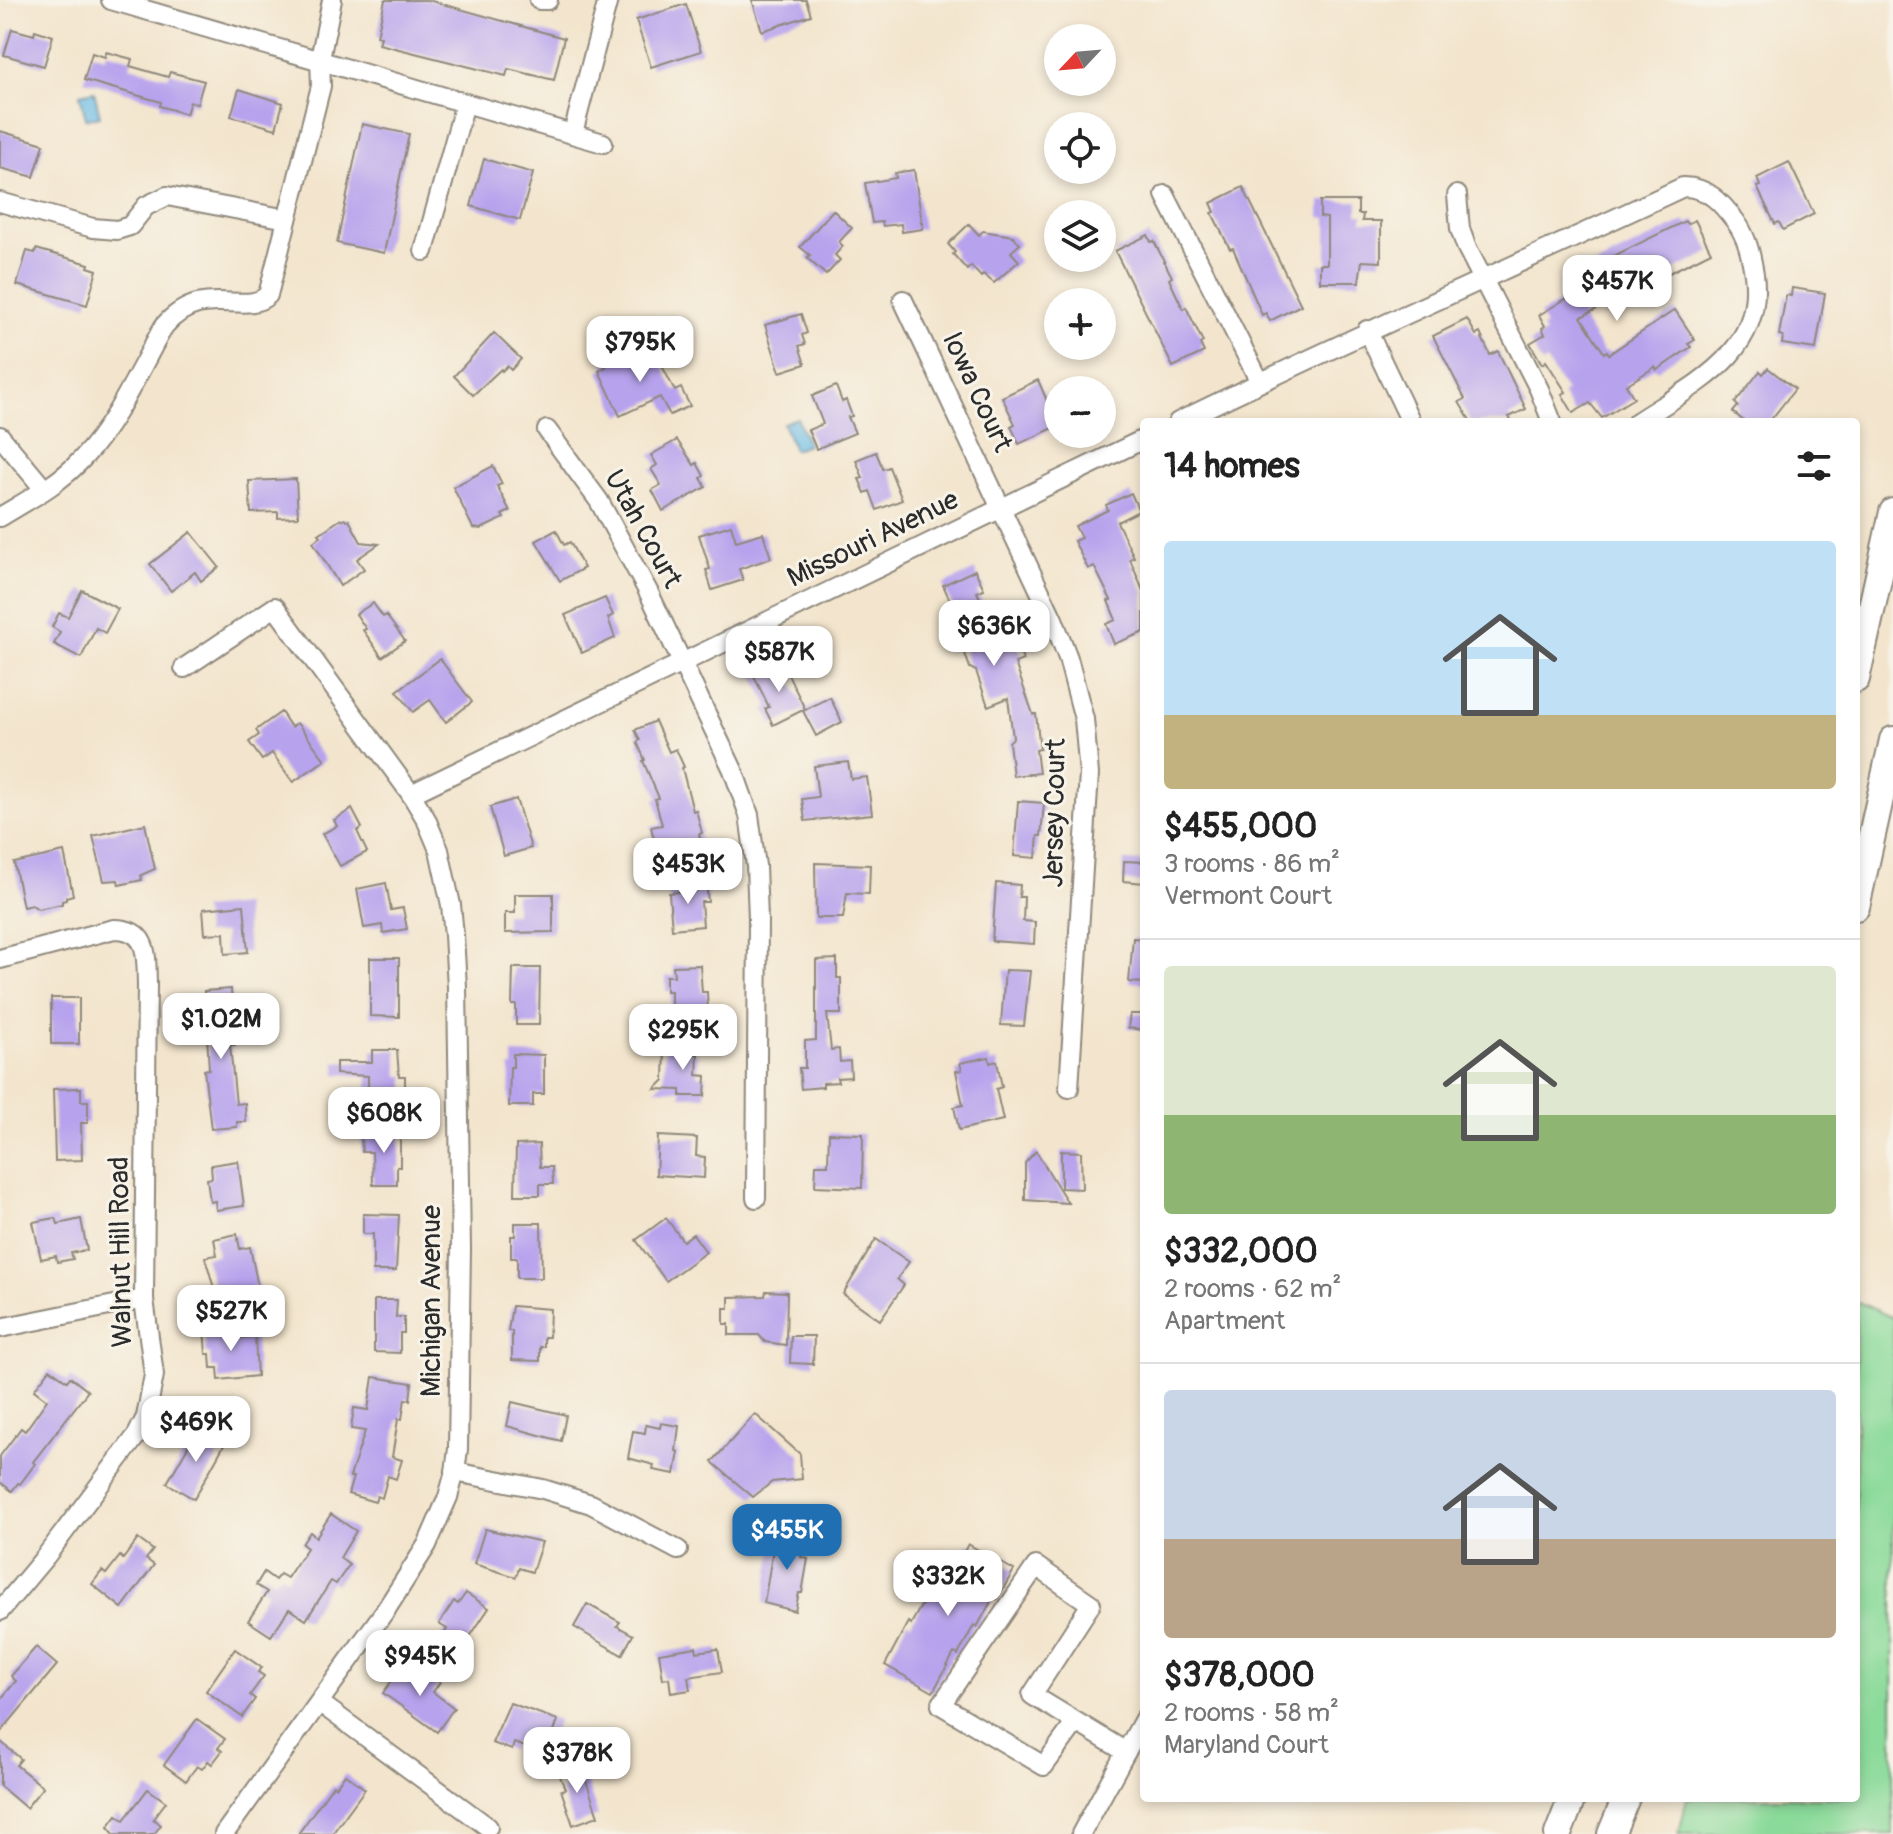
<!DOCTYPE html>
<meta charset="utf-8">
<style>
:root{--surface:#fff;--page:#f6f6f6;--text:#222;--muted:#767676;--line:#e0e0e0;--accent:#1f6fb2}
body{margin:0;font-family:Pangolin,sans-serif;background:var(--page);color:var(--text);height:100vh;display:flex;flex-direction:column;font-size:30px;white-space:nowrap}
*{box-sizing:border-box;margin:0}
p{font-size:26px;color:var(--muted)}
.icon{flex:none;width:44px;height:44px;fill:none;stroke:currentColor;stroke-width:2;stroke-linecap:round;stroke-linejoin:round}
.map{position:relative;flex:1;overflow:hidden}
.panel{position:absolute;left:1140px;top:418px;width:720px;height:1384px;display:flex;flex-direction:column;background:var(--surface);border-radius:8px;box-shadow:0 4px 12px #0003}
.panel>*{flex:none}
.needle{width:52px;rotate:244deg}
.controls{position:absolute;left:1044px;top:24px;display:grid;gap:16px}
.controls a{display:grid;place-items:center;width:72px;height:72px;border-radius:50%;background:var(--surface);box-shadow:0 4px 12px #0003;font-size:40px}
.price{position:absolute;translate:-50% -68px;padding:0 18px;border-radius:16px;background:#fff;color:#222;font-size:26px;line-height:52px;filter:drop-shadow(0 2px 4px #0008)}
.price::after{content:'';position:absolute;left:50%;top:48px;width:24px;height:18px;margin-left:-12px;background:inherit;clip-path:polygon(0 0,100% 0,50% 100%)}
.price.active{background:var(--accent);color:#fff}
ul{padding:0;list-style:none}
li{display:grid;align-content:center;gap:16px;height:424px;padding:0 24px}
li+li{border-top:2px solid var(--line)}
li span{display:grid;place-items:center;height:248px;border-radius:8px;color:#555}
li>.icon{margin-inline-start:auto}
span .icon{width:144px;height:144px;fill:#fffc;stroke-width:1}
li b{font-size:34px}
h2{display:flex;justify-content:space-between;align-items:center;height:96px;padding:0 24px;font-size:34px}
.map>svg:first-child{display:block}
</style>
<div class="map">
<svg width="1893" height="1834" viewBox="0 0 1893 1834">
<rect width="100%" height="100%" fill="#f7f3e8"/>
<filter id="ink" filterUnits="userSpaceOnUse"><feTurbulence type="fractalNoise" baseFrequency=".0125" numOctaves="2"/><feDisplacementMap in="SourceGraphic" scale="16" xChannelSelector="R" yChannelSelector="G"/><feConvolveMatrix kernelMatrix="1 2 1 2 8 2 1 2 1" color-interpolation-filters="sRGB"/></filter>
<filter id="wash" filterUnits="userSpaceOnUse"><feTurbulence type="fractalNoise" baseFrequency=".006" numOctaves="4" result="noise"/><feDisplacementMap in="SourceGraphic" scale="32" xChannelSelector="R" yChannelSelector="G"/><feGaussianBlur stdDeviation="1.8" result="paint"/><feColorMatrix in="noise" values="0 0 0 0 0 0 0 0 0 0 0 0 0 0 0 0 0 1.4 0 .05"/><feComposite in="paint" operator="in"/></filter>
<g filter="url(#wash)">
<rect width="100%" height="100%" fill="#f3e5cd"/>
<!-- green -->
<path fill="#8ada9a" stroke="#5a8262" stroke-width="2" d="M1856 1301 1893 1318V1834H1679L1687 1798H1856Z"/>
<!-- water -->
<g fill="#69bbe5" stroke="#4a7388" stroke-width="2">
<path d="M94 91 100 116 86 119 80 94Z"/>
<path d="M797 418 808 445 794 450 783 423Z"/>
</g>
<g id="blocks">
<!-- building -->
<g fill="#b7a2ed">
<path d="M385 0H428L564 38 554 80 508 69 506 76 379 44 381 37 377 36Z"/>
<path d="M752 0H806L811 15 762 31Z"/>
<path d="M686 4 701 51 651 67 636 20Z"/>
<path d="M12 29 34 35 35 30 53 36 44 66 4 55Z"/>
<path d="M106 52 132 59 130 66 168 77 170 72 204 81 197 104 190 102 186 114 160 106 161 102 84 80 92 53 105 57Z"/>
<path d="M239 89 283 103 276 129 231 116Z"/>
<path d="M362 124 409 134 384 253 337 243Z"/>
<path d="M0 131 44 144 34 177 0 168Z"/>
<path d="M484 159 533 173 520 220 471 206Z"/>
<path d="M1789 162 1814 214 1783 230 1779 222 1775 224 1757 187 1760 186 1757 178Z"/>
<path d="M914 170 923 229 902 232 901 224 883 226 882 222 872 223 865 183 896 178 895 173Z"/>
<path d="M1243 187 1301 305 1270 321 1266 313 1262 315 1233 248 1230 249 1212 213 1215 212 1211 203Z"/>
<path d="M1320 201H1358V214H1363L1362 221H1381V262L1362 261 1359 282H1320V264H1327V218L1320 217Z"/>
<path d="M833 210 852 228 839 242 843 246 835 255 840 260 826 275 807 258 810 255 800 247Z"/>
<path d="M1695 220 1711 252 1581 317 1604 353 1607 351 1609 354 1675 310 1695 340 1688 344 1691 347 1657 370 1655 367 1626 385 1634 398 1602 418 1590 403 1573 413 1562 394 1566 392 1546 361 1542 364 1530 343 1545 334 1542 328 1545 326 1539 315 1587 286 1582 275 1590 271 1589 268 1685 221 1687 224Z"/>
<path d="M969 224 979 235 983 231 1013 236 1020 244 1011 252 1019 261 994 283 983 274 981 277 971 266 967 270 953 254 955 252 948 244Z"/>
<path d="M1148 235 1151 242 1154 241 1172 277 1169 279 1183 309 1186 307 1203 342 1200 344 1204 352 1173 367 1115 251Z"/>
<path d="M36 249 89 264 88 267 97 270 87 305 17 285 27 251 35 253Z"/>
<path d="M1792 288 1825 293 1816 349 1782 344 1783 336 1779 335 1786 295 1791 296Z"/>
<path d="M801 314 807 333 802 335 805 344 799 346 805 364 780 372 765 325Z"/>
<path d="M1467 319 1476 335 1480 333 1490 355 1498 351 1526 409 1509 417 1512 422H1471L1459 402 1465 399 1433 336Z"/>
<path d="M494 333 521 359 511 370 507 366 502 371 501 369 473 395 454 376Z"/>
<path d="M636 352 640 362 656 354 675 391 681 388 690 406 670 415 660 397 620 416 599 371 606 367 604 363 622 354 624 358Z"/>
<path d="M1768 368 1795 389 1769 422H1745L1733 412 1738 406 1735 403 1760 371 1763 374Z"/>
<path d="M1038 380 1058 426 1019 444 1011 426 1015 424 1002 397Z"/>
<path d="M836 386 842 402 846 400 852 416 848 417 855 433 816 449 808 430 823 424 812 396Z"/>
<path d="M677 440 694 465 697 463 704 476 701 478 706 487 663 511 652 490 661 485 651 469 657 465 651 455Z"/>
<path d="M876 452 883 469 889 467 902 500 877 510 870 491 865 493 859 479 863 478 856 460Z"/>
<path d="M493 466 502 484 497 486 510 511 502 515 504 518 481 529 473 528 453 487Z"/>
<path d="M296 479 298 517 278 518V512L251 513 249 481Z"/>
<path d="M1131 493 1139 511 1117 522 1134 557 1130 559 1144 593V632L1114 644 1106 624 1116 620 1108 601 1111 600 1094 566 1088 569 1074 541 1081 538 1075 526 1108 510 1106 505Z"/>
<path d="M341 519 349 520 361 542 379 544 357 559 364 569 340 586 313 542 321 536 319 534Z"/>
<path d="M731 525 736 541 763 533 771 558 739 569 743 580 712 590 706 570 710 569 699 535Z"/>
<path d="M556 530 564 545 570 542 584 568 560 581 536 541Z"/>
<path d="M191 532 219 567 201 581 195 572 171 591 150 564Z"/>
<path d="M975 570 984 589 977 592 988 615 982 618 995 646 1015 638 1023 660 1015 663 1033 714H1036L1040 749 1036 750 1039 773 1013 776 1009 742 1013 738 1008 698 988 706 976 671 970 668 961 642 957 644 941 617 955 611 943 585Z"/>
<path d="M82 590 118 609 105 633 96 628 81 658 54 644 60 632 52 627 59 613 68 617Z"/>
<path d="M605 598 613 615 608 618 615 638 582 653 565 615Z"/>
<path d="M373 603 383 617 386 615 405 641 382 657 363 630 366 629 356 614Z"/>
<path d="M440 659 472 702 446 722 430 700 413 712 397 691Z"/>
<path d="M782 662 805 709 773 725 765 709 769 707 754 676Z"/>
<path d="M830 697 842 722 816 736 803 711Z"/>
<path d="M281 712 291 727 297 723 325 760 293 782 272 753 262 760 249 742 259 735 256 730Z"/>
<path d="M655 721 669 752 676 749 684 767 682 768 693 811 696 810 702 833 699 834 704 853 660 864 651 827 662 825 655 799 659 798 643 761 645 760 637 742 640 740 635 730Z"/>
<path d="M848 762 851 779 867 777 872 814 805 821 802 799 818 797 814 766Z"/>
<path d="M516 799 531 848 504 856 490 807Z"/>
<path d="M1018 801 1044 803 1041 836H1038L1036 858 1014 856Z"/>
<path d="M352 809 362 828 357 831 367 852 340 866 322 834 337 826 334 820Z"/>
<path d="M145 824 155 869 141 875 142 880 119 885 118 880 104 881 93 836Z"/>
<path d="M64 852 73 895 66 897V900L62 901V904L38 909 32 905 23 907 14 863Z"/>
<path d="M1124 861 1144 862V883L1123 881Z"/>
<path d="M815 863 870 865 869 894 847 893 843 918H816Z"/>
<path d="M706 881 708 902H701L703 926 672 929 669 893 685 891V883Z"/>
<path d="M386 883 391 910 403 908 407 929 383 933 382 925 364 928 357 889Z"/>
<path d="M996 883 1020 885 1019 897H1024L1023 921 1035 922 1034 944 992 941Z"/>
<path d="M515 894H553V932L505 933V913H515Z"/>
<path d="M244 905 248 952 225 954 224 933 205 934 203 909Z"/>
<path d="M1133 938 1144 939V983L1129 982Z"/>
<path d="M370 958H399V1017L370 1016Z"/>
<path d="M837 959V978H841V1014H827L831 1050 839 1049 840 1062 850 1061 851 1077 837 1078 838 1082 823 1083V1087L801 1089 799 1068H805V1041L816 1040V960Z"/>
<path d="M700 965 702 992H707L708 1012H687V1008L671 1009V991H666V976H674L673 966Z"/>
<path d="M513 968H540L539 1025H516V1005H512Z"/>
<path d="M1005 970 1030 971 1024 1026 1001 1025Z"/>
<path d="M231 989 235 1045H230L236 1104 245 1103 246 1122H237V1127L211 1129 204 1070 209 1069 207 1036H200L198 1019H206L204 991Z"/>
<rect x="51" y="998" width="28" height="46"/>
<path d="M1130 1014H1144V1030L1128 1028Z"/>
<path d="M665 1046H693V1054H698L697 1075 706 1076 705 1096H681V1090L655 1089 664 1080Z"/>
<path d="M372 1050H397L399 1076H405V1099H385V1094H368V1076L336 1074V1062H372Z"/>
<path d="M513 1054 544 1055V1094H533V1106H509L510 1067H513Z"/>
<path d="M989 1057 990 1063 997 1061 1002 1087 996 1089 1003 1120 959 1130 954 1107 963 1105 956 1071 962 1070 960 1063Z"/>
<path d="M81 1088V1101H88V1123H81L82 1160 55 1161 53 1089Z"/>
<path d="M373 1130H400V1167H397V1185H373L372 1152H362L361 1135H372Z"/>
<path d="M829 1133 863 1134 862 1188 815 1186 816 1165H828Z"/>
<path d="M658 1136 697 1138 696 1156 705 1157 704 1178 656 1175Z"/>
<path d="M539 1144 540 1167H552L553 1184H540V1195H515L516 1145Z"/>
<path d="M1036 1151 1066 1200 1068 1203 1025 1200V1163Z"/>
<path d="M1061 1151 1081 1152 1082 1189 1061 1188Z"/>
<path d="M238 1161 244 1206 216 1210 215 1201 210 1202 207 1179 212 1178 211 1165Z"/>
<path d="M363 1214 399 1215 396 1271H373V1234H363Z"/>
<path d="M56 1218 58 1224 81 1219 87 1250 71 1253 73 1259 57 1262 56 1256 41 1259 33 1222Z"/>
<path d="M666 1218 683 1241 693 1234 706 1252 666 1281 636 1240Z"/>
<path d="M515 1223H541L542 1278H517V1258H511V1236H515Z"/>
<path d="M237 1234 240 1249 250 1247 258 1287 216 1295 205 1257 217 1255 214 1239Z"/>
<path d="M876 1239 909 1262 897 1279 904 1285 880 1320 843 1294Z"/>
<path d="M766 1291 787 1292 786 1345 765 1342 759 1335H729V1324H724V1308H729V1297L765 1296Z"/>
<path d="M374 1300H397L396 1317H404V1333H400V1353L374 1352Z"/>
<path d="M512 1306 550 1309 549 1337H544V1347H540V1361L512 1360V1331H508Z"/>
<path d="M240 1325 241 1338 255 1337 257 1376 219 1380 218 1368H211L210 1354H206L204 1329Z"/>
<path d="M791 1336H814L813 1364 790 1363Z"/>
<path d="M50 1369 67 1381 70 1377 88 1391 33 1462 35 1464 20 1484 18 1483 12 1491 0 1482V1456L21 1428 25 1431 47 1400 34 1390Z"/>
<path d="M373 1377 412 1383 410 1400 405 1399 402 1419H398L392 1457 402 1460 396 1479 388 1476 382 1498 377 1496 375 1502 348 1494 353 1477H350L365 1431 351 1429 354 1408 368 1410Z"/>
<path d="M512 1402 566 1415 561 1441 507 1426Z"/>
<path d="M755 1414 800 1454 802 1479 772 1482 753 1497 712 1462Z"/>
<path d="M661 1423 679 1426 676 1451 679 1452 675 1474 653 1470 654 1465 628 1458 633 1431 645 1433 646 1425 660 1428Z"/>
<path d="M198 1429 224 1445 194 1499 167 1483Z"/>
<path d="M331 1514 356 1531 340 1558 349 1565 336 1584 331 1581 306 1620 289 1609 271 1636 248 1621 267 1592 256 1585 264 1572 275 1580 280 1574 287 1578 307 1548 302 1544 310 1532 316 1537Z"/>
<path d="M485 1529 542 1542 532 1572 519 1568 516 1577 474 1564Z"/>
<path d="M782 1531 806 1537 801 1557 808 1559 802 1593H799L795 1611 764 1603 773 1549 778 1550Z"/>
<path d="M138 1539 153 1550 146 1559 154 1565 122 1608 92 1584 102 1571 106 1574 120 1556 123 1559Z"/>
<path d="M968 1544 1014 1570 997 1599 993 1598 977 1627 974 1625 958 1655 954 1653 933 1692 885 1665 908 1622 911 1624 927 1595 932 1598 947 1571 952 1574Z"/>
<path d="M466 1593 489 1608 457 1656 438 1643 447 1629 439 1624 454 1601 458 1604Z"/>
<path d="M587 1604 620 1622 617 1626 633 1635 622 1655 574 1627Z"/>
<path d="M36 1647 57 1665 0 1733V1700L16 1681 11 1676Z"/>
<path d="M696 1647 697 1652 718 1649 722 1672 688 1677 690 1690 671 1693 669 1678 663 1679 659 1653Z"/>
<path d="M235 1649 262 1668 258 1672 264 1676 250 1695 255 1699 242 1717 206 1691Z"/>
<path d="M401 1668 418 1681 425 1671 440 1682 433 1692 454 1708 437 1732 383 1693Z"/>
<path d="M510 1703 558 1720 546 1754 514 1743 512 1750 492 1743Z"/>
<path d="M197 1719 225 1739 218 1748 222 1751 212 1764 208 1761 202 1769 197 1766 186 1781 164 1765Z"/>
<path d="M0 1741 21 1759 16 1765 43 1787 26 1808 0 1786Z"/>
<path d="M580 1763 598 1816 573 1825 561 1790 565 1789 558 1771Z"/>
<path d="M345 1774 365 1789 332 1834H298L333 1785 336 1787Z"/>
<path d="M148 1789 166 1802 153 1819 161 1825 154 1834H114L108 1827 117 1815 124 1820Z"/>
</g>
</g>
</g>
<g filter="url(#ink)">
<use href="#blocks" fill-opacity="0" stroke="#8f887c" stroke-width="2"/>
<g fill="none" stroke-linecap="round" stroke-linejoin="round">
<!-- minor casing -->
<g stroke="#8f887c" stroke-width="22">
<g id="minor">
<path d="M111 0 603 143"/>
<path d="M539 0H548"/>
<path d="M573 133 608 0"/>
<path d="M1165 195 1260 382"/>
<path d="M1457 195 1460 229 1466 246 1539 389 1552 422"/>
<path d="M0 202 93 228 117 230 130 226 146 206 167 196 287 219"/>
<path d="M424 251 465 103"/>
<path d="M903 300 1053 619 1068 658 1084 719 1089 774 1069 1088"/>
<path d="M1367 330 1411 422"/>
<path d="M1178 422C1345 340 1515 266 1683 187 1708 187 1721 202 1736 222 1747 237 1751 255 1754 274 1765 354 1693 385 1637 422"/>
<path d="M547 430 599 501 649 593 733 770 749 815 756 866 758 919 756 1198"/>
<path d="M0 436 44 489"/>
<path d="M0 517C28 500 59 484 82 459 117 422 139 370 164 326 203 281 244 317 268 295L321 86 320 59 332 0"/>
<path d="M184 668 275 607 411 794 426 819 439 850 451 905 454 935 457 987 461 1249 458 1449 455 1472 448 1497 427 1545 387 1608 224 1834"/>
<path d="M411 794 1144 439"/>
<path d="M0 959 114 929C150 929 146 957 147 985L144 1299 154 1375 146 1417 137 1435 46 1556 0 1611"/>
<path d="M0 1328 144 1299"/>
<path d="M455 1472 543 1489 591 1504 678 1550"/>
<path d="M320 1703 488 1827"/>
<path d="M1076 1722 1044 1766 941 1705 1036 1566 1091 1604 1032 1695 1126 1752"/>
<path d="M1081 1834 1144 1719"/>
</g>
</g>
<!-- highway casing -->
<g stroke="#8f887c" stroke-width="30">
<g id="highway">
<path d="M1856 679 1893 512"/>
<path d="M1856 907 1893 740"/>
<path d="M1558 1834 1572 1798"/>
<path d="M1611 1834 1626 1798"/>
</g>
</g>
<!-- minor -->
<use href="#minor" stroke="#fff" stroke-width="18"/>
<!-- highway -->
<use href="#highway" stroke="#fff" stroke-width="26"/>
</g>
</g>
<g text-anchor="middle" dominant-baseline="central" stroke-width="6" stroke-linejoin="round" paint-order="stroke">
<!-- street labels -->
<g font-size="28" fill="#2b2b2b" stroke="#f7f3e8">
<text transform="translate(977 392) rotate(65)">Iowa Court</text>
<text transform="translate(643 529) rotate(61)">Utah Court</text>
<text transform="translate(873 539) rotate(-26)">Missouri Avenue</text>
<text transform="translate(1055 813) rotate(-89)">Jersey Court</text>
<text transform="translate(121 1252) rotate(-91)">Walnut Hill Road</text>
<text transform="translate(431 1301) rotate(-90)">Michigan Avenue</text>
</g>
</g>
</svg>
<div class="controls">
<a><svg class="needle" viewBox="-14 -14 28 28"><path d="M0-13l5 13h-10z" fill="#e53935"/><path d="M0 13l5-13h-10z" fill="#767676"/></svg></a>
<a><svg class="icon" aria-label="locate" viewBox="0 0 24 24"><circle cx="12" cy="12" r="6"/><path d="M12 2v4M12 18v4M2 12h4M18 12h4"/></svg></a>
<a><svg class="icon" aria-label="layers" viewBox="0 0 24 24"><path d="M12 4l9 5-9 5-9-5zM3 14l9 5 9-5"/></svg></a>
<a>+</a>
<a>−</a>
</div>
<b class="price" style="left:1617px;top:323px">$457K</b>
<b class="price" style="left:640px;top:384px">$795K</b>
<b class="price" style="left:994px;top:668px">$636K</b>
<b class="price" style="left:779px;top:694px">$587K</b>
<b class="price" style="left:688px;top:906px">$453K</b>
<b class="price" style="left:221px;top:1061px">$1.02M</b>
<b class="price" style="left:683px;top:1072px">$295K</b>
<b class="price" style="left:384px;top:1155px">$608K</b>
<b class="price" style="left:231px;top:1353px">$527K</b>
<b class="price" style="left:196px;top:1464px">$469K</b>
<b class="price active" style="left:787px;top:1572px">$455K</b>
<b class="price" style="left:948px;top:1618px">$332K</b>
<b class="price" style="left:420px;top:1698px">$945K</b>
<b class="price" style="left:577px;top:1795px">$378K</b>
<section class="panel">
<h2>14 homes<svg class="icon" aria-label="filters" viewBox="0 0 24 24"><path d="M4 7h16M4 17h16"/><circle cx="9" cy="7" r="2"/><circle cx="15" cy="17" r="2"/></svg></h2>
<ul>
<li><span style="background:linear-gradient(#bfe0f5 70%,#c2b280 0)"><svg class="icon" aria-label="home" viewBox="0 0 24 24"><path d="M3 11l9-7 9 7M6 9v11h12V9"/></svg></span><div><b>$455,000</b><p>3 rooms · 86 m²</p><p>Vermont Court</p></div></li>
<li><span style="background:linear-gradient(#dfe7d0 60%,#8fb573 0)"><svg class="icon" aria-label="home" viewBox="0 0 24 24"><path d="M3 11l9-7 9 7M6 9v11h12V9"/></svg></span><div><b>$332,000</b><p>2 rooms · 62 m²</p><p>Apartment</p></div></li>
<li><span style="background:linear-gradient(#c9d6e8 60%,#b9a48a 0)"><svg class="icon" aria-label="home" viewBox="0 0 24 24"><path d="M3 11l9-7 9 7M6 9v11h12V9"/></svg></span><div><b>$378,000</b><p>2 rooms · 58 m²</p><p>Maryland Court</p></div></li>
</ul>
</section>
</div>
